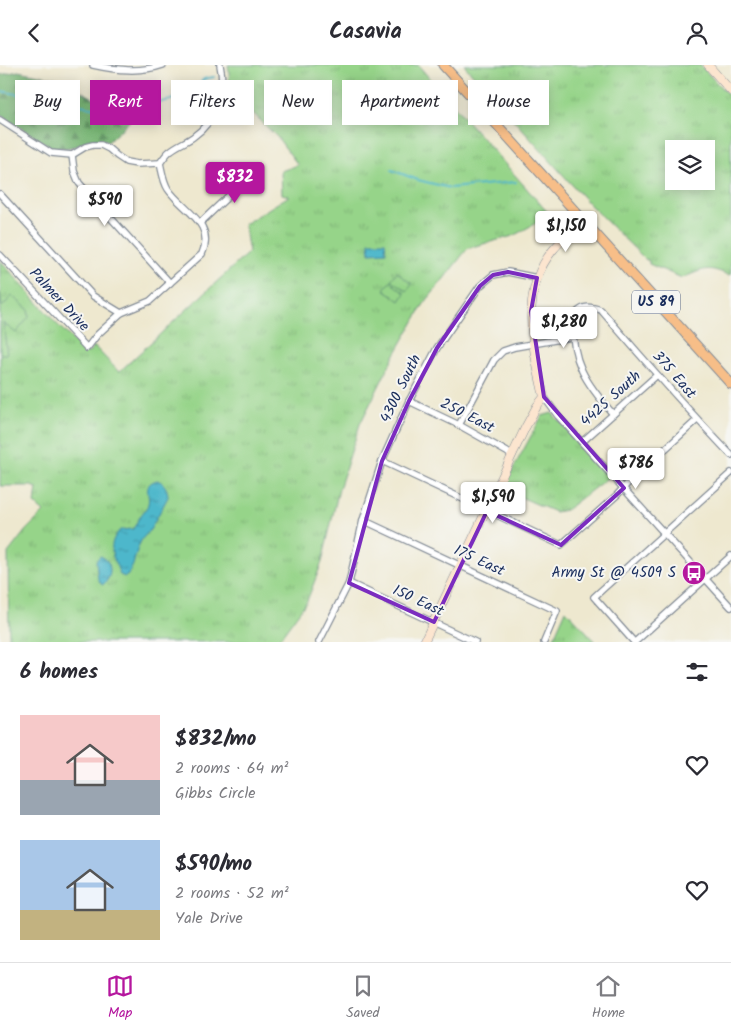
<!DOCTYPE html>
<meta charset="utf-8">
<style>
:root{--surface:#fff;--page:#f2f2f3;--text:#2b2b33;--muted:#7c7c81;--line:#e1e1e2;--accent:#b5179e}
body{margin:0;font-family:Kalam,sans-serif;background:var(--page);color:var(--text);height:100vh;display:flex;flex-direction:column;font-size:19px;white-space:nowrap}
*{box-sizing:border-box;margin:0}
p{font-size:16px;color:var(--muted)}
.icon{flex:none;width:28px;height:28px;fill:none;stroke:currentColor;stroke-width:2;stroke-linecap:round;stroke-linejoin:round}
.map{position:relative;height:577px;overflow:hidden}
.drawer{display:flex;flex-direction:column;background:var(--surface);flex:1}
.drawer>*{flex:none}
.top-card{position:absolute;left:15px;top:15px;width:701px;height:45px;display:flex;gap:10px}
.controls{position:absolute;left:665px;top:75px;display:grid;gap:10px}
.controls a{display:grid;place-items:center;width:50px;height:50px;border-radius:0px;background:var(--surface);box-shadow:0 2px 12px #0003;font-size:25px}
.price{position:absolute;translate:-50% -42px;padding:0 11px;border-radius:5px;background:#fff;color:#222;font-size:16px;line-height:32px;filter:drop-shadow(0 1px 2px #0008)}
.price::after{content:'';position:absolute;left:50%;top:30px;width:15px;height:11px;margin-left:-8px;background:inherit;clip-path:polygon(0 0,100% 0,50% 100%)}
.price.current{background:var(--accent);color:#fff}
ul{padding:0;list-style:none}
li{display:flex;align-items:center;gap:15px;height:125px;padding:0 20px}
li span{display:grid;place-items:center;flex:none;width:140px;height:100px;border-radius:0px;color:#555}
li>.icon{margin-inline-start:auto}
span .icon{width:60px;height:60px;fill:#fffc;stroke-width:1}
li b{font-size:21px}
h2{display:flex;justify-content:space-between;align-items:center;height:60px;padding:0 20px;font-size:21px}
.tag{padding:0 18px;border-radius:0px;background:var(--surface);box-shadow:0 2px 12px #0003;font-size:18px;line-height:45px}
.tag.current{background:var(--accent);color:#fff}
header{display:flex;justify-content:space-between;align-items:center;height:65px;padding:0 20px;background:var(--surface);font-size:22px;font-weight:700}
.tabs{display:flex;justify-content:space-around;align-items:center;height:70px;border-top:1px solid var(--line);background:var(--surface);font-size:14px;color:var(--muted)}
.tabs a{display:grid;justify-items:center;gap:2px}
.tabs .current{color:var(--accent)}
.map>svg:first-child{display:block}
</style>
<header><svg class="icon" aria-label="back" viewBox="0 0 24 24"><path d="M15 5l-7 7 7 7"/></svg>Casavia<svg class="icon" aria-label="person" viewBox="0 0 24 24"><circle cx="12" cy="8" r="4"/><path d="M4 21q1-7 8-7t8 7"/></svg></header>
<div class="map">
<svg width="731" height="577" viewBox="0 0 731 577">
<defs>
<pattern id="grass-tufts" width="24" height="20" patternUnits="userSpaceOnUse" patternTransform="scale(1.25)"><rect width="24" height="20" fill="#96d489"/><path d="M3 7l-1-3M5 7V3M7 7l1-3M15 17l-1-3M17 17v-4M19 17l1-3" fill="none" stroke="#81b679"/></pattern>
<pattern id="forest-firs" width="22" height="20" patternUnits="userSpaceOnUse" patternTransform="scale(1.25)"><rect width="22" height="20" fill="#78b675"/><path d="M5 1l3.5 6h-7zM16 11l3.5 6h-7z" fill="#629463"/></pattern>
<pattern id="water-ripples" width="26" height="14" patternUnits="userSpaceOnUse" patternTransform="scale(1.25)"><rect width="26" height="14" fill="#4eb7cb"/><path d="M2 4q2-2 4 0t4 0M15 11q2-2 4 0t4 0" fill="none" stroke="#4095a8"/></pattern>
</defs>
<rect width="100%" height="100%" fill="#f6f6f2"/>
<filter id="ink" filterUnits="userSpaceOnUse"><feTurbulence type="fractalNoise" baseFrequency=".02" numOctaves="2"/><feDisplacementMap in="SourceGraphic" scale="10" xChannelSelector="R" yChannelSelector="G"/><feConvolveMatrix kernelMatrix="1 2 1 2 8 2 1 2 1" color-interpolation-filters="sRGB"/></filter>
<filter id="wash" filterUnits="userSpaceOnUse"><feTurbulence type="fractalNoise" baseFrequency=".0096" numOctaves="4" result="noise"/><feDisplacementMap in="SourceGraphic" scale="20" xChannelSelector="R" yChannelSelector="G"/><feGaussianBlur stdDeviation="1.12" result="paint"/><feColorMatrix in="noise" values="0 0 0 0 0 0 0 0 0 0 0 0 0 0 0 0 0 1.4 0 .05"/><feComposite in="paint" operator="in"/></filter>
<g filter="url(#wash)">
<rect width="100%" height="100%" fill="#eee8cf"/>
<!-- grass -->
<g fill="url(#grass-tufts)" stroke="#588274" fill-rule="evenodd">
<path d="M228 0H418L550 150 513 171 468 183 424 239 394 291 360 359 339 424 322 497 307 536 277 577H9L8 488 26 465 44 447 35 439 37 423 32 421H0V195L54 256 83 285 89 288 94 281 119 307 249 187 244 159 289 131 282 129 281 106 298 100 278 73 250 45 234 50 224 38C228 26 231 13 228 0Z"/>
<path d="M464 0H700L731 33V209L728 210C706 200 703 205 682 213L649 199V196L645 194 592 142ZM674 84H706V116H674Z"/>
<path d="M552 348 610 411 566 445 555 447 502 424 542 351Z"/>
<path d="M566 545 596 577H552Z"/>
</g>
<!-- forest -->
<path fill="url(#forest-firs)" stroke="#4a726a" d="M18 6 60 14 104 39 145 41 108 77 100 74 88 75 77 81 66 83H53L0 50V10Z"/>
<!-- garden -->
<g fill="#96d489" stroke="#588274">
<path d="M397 207 412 219 407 226 391 215Z"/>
<path d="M390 217 405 228 400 236 384 224Z"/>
<path d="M0 227 2 242 12 231 28 244 29 252 16 268 3 258 7 289H0Z"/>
</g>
<!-- water -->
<g fill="url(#water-ripples)" stroke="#347394">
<path d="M369 177H385L386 187 370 188Z"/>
<path d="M157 415C164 417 168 424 168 432L150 465 142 474 138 482 133 500 128 510 125 512 120 510C114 493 105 481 120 465L133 464C136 460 137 456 139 453 142 448 147 444 148 439 151 429 141 420 157 415Z"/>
<path d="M100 491C113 495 113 514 102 520L98 514 96 496Z"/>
</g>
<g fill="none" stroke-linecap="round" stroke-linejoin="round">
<!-- stream -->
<g stroke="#4eb7cb" stroke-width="2">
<path d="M0 26 114 46 171 35 196 22 204 14 214 12"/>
<path d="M392 105 418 115 450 123 516 117"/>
</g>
</g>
</g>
<g filter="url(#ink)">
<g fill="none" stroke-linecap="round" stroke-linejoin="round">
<!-- street casing -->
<g stroke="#848c96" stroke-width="8">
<g id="street">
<path d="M93 0C116 5 140 8 163 0"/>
<path d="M0 55 51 88 72 90 85 82 93 80H101L109 84 117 91 126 97 137 99 160 98"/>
<path d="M72 90 74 106 79 118 170 218"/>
<path d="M0 129 93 231 121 248"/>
<path d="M200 158 256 105"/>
<path d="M0 190 87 283 97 270 121 248 150 236 202 189C216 158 183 146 168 124 163 116 162 106 160 98 163 94 166 89 170 86 177 80 186 77 193 72 217 55 226 28 220 0"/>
<path d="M544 332 558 351 731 542"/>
<path d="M409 336 459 360 507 387 512 391"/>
<path d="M613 349C585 317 572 298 572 253 582 241 586 240 601 245 643 294 686 343 731 390"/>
<path d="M459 360 494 295 503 286 515 282 572 272"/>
<path d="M582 377 657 310"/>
<path d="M382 396 561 480 617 430 629 417 697 355"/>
<path d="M363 455 557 546 544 577"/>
<path d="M349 518 475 577"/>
<path d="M319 577 349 518 363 455 382 396 409 336 437 283 480 221 493 210 508 207 537 213"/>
<path d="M634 577 594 532 731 408"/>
<path d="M635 577 731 491"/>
</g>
</g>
<!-- secondary casing -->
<g stroke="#848c96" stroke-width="9">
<g id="secondary">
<path d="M708 0 731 26"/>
<path d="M424 577 525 363 537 341 544 332C533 284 518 227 553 185 562 174 573 165 582 155"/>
</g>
</g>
<!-- primary casing -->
<g stroke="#848c96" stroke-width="11">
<path id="primary" d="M443 0 731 319"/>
</g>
<!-- street -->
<use href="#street" stroke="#fff" stroke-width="5.5"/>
<!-- secondary -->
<use href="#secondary" stroke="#fce5cf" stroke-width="8"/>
<!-- primary -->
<use href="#primary" stroke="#f7be88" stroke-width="9"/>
</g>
</g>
<!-- marked area -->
<path fill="none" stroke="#7b2cbf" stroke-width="4" stroke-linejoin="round" d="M508 207 537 213 531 246 544 332 624 423 561 480 487 446 434 557 349 518 382 396 409 336 437 283 480 221 493 210Z"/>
<!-- icons -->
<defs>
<g id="bus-disc" transform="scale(1.25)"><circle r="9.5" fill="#b5179e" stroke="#f6f6f2"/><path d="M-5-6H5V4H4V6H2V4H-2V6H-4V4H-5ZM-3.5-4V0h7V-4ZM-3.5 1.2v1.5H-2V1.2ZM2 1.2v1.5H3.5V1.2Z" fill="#fff"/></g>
</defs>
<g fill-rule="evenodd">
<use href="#bus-disc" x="694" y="508"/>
</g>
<g text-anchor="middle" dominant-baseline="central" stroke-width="4" stroke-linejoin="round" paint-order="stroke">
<!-- shield labels -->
<rect fill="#f6f6f2" stroke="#5d6b8a" stroke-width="1" x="632" y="225.5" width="48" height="23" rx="4"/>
<g font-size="14" font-weight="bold" fill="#1b2f5e">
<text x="656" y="237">US 89</text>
</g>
<!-- street labels -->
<g font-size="15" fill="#1b2f5e" stroke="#f6f6f2">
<text transform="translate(59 235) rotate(47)">Palmer Drive</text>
<text transform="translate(674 310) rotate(49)">375 East</text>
<text transform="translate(401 324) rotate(-64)">4300 South</text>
<text transform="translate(611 334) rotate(-42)">4425 South</text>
<text transform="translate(467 351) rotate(27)">250 East</text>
<text transform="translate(479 496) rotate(25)">175 East</text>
<text transform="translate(418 536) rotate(25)">150 East</text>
</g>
<!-- poi labels -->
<g font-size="15" fill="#1b2f5e" stroke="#f6f6f2" text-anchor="end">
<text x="676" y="508">Army St @ 4509 S</text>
</g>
</g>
</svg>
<div class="controls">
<a><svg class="icon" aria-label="layers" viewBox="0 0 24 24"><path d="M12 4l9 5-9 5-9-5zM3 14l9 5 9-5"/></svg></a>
</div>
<b class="price current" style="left:235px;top:139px">$832</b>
<b class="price" style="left:105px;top:162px">$590</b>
<b class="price" style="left:566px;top:188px">$1,150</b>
<b class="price" style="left:564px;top:284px">$1,280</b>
<b class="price" style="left:636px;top:425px">$786</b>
<b class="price" style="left:493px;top:459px">$1,590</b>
<div class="top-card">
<a class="tag">Buy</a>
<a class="tag current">Rent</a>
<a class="tag">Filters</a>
<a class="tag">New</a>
<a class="tag">Apartment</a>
<a class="tag">House</a>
</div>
</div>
<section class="drawer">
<h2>6 homes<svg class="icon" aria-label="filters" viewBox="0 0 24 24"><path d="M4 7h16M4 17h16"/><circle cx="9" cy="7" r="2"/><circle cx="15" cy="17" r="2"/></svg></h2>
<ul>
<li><span style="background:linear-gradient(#f6c9c9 65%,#9aa5b1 0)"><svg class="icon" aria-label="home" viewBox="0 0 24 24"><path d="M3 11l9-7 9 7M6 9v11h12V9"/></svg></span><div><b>$832/mo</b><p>2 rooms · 64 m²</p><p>Gibbs Circle</p></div><svg class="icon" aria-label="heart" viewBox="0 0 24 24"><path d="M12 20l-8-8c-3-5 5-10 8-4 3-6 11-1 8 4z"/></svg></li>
<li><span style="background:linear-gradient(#a9c7e8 70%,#c2b280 0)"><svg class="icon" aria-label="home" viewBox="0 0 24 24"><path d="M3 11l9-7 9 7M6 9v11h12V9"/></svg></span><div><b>$590/mo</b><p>2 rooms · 52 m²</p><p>Yale Drive</p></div><svg class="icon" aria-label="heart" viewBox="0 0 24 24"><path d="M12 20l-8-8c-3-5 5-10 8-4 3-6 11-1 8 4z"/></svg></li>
</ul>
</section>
<nav class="tabs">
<a class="current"><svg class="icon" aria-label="map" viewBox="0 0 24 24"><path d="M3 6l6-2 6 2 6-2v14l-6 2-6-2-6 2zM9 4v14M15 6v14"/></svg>Map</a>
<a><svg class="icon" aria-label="saved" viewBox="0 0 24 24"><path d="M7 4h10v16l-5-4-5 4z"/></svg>Saved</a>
<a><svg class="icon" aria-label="home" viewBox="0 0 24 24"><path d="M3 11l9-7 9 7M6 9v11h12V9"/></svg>Home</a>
</nav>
